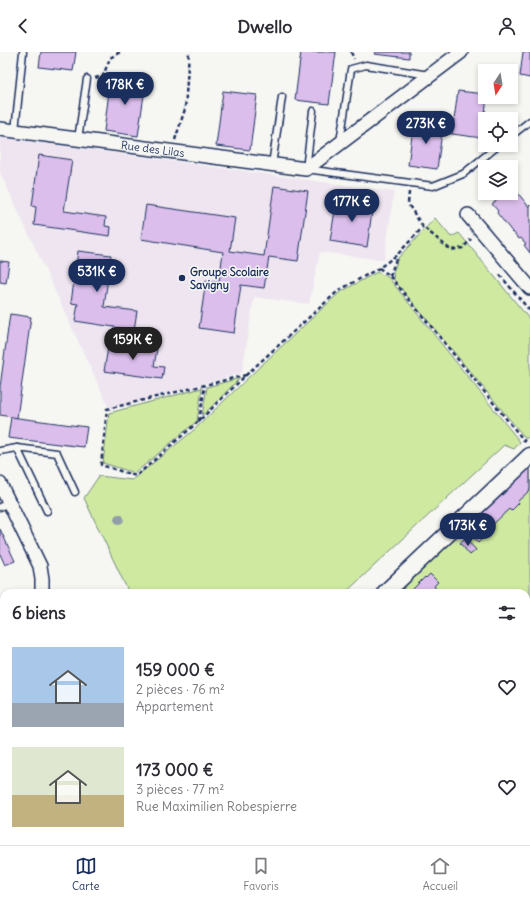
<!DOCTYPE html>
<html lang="fr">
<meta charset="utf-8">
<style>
:root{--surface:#fff;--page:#f2f2f3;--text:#2b2b33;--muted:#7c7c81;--line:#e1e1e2;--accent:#1b2f5e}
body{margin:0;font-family:Delius,sans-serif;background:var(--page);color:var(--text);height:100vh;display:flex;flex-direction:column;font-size:15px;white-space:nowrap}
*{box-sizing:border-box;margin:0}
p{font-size:13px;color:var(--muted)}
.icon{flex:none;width:22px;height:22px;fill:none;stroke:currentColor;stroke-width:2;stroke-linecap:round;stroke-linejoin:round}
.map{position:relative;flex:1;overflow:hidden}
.drawer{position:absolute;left:0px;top:537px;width:530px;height:256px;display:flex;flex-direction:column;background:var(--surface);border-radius:12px 12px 0 0;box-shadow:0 2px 6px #0003}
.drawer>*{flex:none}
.needle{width:26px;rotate:192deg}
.controls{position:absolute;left:478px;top:12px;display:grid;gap:8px}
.controls a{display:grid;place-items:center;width:40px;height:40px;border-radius:0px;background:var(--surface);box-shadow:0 2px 6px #0003;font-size:20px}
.price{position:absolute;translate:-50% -34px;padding:0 9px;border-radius:14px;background:var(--accent);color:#fff;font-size:13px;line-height:26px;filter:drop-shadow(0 1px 2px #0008)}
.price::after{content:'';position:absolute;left:50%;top:24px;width:12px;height:9px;margin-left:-6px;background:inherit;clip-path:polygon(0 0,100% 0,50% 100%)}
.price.active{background:#222;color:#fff}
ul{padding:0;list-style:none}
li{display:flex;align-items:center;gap:12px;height:100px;padding:0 12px}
li span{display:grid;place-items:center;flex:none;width:112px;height:80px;border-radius:0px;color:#555}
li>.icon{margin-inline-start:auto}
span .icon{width:48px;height:48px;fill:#fffc;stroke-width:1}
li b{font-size:17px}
h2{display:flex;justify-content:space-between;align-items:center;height:48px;padding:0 12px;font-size:17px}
header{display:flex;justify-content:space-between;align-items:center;height:52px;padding:0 12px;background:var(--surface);font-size:18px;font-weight:700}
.dock{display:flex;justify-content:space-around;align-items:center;height:56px;border-top:1px solid var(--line);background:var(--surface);font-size:11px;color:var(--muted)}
.dock a{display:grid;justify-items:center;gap:2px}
.dock .active{color:var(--accent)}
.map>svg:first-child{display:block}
</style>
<header><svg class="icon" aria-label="back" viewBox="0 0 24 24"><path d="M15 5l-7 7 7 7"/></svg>Dwello<svg class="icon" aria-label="person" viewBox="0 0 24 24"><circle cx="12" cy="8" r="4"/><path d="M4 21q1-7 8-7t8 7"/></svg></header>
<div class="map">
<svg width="530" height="793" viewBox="0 0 530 793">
<rect width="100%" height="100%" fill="#f6f6f2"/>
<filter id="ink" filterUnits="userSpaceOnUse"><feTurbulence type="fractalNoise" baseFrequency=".025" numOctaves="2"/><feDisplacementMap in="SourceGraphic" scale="8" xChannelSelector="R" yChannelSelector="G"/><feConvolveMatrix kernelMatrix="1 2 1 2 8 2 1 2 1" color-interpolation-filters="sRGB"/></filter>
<g filter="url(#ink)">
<!-- built -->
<g fill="#eee5f0">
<path d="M0 85 394 140 384 208 320 200 309 252 254 245 242 321 110 358 0 120Z"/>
<path d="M4 664V789H231L237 793H0V669Z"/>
</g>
<!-- green -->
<g fill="#cfeaa0" stroke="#758c7f">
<path d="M435 166 451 185 459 181 530 268V383L526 387 394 228 393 221 398 206Z"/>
<path d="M377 220 388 225 520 390 514 397 504 393 345 541H129L84 446 99 424 132 428 194 378 252 322 339 241Z"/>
<path d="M240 326 202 364 207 335Z"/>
<path d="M202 336 197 369 135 421 103 411 109 361Z"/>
<path d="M530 416V793H345L350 789H526V541H395Z"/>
</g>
<!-- building -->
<g fill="#dbbeec" stroke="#1b2f5e">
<path d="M41 0H76L73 19 39 15Z"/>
<path d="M301 0H336L329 52 295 48Z"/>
<path d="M375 0H409V6L374 2Z"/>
<path d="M523 0H530V26L520 24Z"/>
<path d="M111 24 146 29 138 84 104 79Z"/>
<path d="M223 39 257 43 250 98 216 94Z"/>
<path d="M458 39 485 42V45H487L482 86 452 82Z"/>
<path d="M414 69 443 73 437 117 408 113Z"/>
<path d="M443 73 454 74 452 82 442 81Z"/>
<path d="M39 103 72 108 64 159 106 165 105 174 111 175 110 184 34 173 36 155 32 154Z"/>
<path d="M274 134 308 139 298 209 269 205 264 236 241 233 234 281 199 276 206 228 219 230 223 200 141 187 146 153 235 166 230 199 264 204Z"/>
<path d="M513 135 529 155 530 153V201L524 193 526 192 521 186 519 187 513 180V181L497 161 498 159 492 152 506 141H511V137Z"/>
<path d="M337 146 373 152 367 195 330 189Z"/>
<path d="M78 199 111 203 104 255 137 259 134 278 75 269 78 252 71 251Z"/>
<path d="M0 209 9 210 6 231 0 230Z"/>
<path d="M10 262 31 265 17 366 0 363V335Z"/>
<path d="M109 290 157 297 154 314 164 315 162 327 104 319Z"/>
<path d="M11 365 87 375 84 395 8 386Z"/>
<path d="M530 416V438L518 449 519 451 511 459 509 457 481 484 483 486 478 491 466 477Z"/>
<path d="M0 477 15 509 5 513 0 502Z"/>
<path d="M465 486 476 498 470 503 460 491Z"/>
<path d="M430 522 438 530 434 534 437 538 433 541H414L412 538 425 525 426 526Z"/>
</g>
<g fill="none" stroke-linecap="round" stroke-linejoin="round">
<!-- service casing -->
<g stroke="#1b2f5e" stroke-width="9">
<g id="service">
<path d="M313 59 306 117 433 134 463 122 499 93"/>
<path d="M15 79 23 0"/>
<path d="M511 84 530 69"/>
<path d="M78 87 87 27"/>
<path d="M340 90 351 17 366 13 429 23"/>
<path d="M272 113 282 45"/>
<path d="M17 396 47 459"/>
<path d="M0 399 17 396 57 401 75 440"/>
<path d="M0 455 8 451"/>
<path d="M138 789 142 793"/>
<path d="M79 793 84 789"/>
</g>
</g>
<!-- minor casing -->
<g stroke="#1b2f5e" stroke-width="16">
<g id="minor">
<path id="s1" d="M0 77 306 117 461 0"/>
<path d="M468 163 530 236"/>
<path d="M0 432 40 514 42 527V541"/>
<path d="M0 573V570L4 562"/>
<path d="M0 584 1 590 4 595"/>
<path d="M0 646 4 640"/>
</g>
</g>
<!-- tertiary casing -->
<g stroke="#1b2f5e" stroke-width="19">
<g id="tertiary">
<path d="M385 541 530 404"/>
<path d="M259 789 265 793"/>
</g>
</g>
<!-- path -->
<g stroke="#1b2f5e" stroke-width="2.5" stroke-dasharray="4 3" stroke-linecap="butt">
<path d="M351 0 354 7"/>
<path d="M95 26 103 24 110 6 120 0"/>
<path d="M175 88 185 57 189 0"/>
<path d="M409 140 408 152 423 175 451 198 463 196 471 187"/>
<path d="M379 216 389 223 526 391"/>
<path d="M500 223 530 259"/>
<path d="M390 224 397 204"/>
<path d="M246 323 107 357 101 413 136 424 199 369 246 323 338 239 379 216 397 203 423 175"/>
<path d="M199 369 205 333"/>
<path d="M526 700 530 701"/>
<path d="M288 789 295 793"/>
</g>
<!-- service -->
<use href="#service" stroke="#f6f6f2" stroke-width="6"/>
<!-- minor -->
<use href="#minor" stroke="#f6f6f2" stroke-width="13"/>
<!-- tertiary -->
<use href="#tertiary" stroke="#f6f6f2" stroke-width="16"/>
</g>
<!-- trees -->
<circle fill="#919da8" cx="119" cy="467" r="5"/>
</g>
<!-- markers -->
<circle fill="#1b2f5e" stroke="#f6f6f2" stroke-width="1.5" cx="182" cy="226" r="4"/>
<g text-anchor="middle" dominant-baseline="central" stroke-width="3" stroke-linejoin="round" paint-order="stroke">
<!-- street labels -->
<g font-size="11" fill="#1b2f5e" stroke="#f6f6f2">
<text stroke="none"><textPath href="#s1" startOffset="154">Rue des Lilas</textPath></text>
</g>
<!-- poi labels -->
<g font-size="11" font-weight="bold" fill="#1b2f5e" stroke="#f6f6f2" text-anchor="start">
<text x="190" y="220">Groupe Scolaire<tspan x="190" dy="13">Savigny</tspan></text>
</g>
</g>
</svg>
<div class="controls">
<a><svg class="needle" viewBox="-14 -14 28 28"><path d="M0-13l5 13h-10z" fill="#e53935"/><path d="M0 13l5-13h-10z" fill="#7c7c81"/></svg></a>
<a><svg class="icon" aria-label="locate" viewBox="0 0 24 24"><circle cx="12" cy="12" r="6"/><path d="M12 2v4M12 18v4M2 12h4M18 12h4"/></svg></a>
<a><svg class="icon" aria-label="layers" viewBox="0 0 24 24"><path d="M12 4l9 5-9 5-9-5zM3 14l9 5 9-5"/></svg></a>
</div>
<b class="price" style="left:125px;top:54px">178K €</b>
<b class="price" style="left:426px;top:93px">273K €</b>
<b class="price" style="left:352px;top:171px">177K €</b>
<b class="price" style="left:97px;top:241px">531K €</b>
<b class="price active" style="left:133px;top:309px">159K €</b>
<b class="price" style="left:468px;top:495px">173K €</b>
<section class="drawer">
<h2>6 biens<svg class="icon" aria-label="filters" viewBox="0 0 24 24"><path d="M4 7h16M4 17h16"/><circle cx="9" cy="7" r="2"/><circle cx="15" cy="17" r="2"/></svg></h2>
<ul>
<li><span style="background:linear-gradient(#a9c7e8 70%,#9aa5b1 0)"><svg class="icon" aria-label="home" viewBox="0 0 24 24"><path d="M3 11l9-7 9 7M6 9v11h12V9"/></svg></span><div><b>159 000 €</b><p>2 pièces · 76 m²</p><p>Appartement</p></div><svg class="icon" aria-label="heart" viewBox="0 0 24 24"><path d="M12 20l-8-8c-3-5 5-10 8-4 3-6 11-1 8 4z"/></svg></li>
<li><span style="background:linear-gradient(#dfe7d0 60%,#c2b280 0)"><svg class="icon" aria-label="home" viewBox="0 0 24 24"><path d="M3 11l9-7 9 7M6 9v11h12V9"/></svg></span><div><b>173 000 €</b><p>3 pièces · 77 m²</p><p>Rue Maximilien Robespierre</p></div><svg class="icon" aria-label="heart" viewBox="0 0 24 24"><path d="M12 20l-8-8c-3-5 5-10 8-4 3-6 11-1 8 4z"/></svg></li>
</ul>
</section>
</div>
<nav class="dock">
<a class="active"><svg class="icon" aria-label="map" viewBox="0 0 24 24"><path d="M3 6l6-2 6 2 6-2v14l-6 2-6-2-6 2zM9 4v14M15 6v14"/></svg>Carte</a>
<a><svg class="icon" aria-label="saved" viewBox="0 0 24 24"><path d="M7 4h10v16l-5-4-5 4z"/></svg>Favoris</a>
<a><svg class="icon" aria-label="home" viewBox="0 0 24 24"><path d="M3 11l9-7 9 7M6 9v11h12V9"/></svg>Accueil</a>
</nav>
